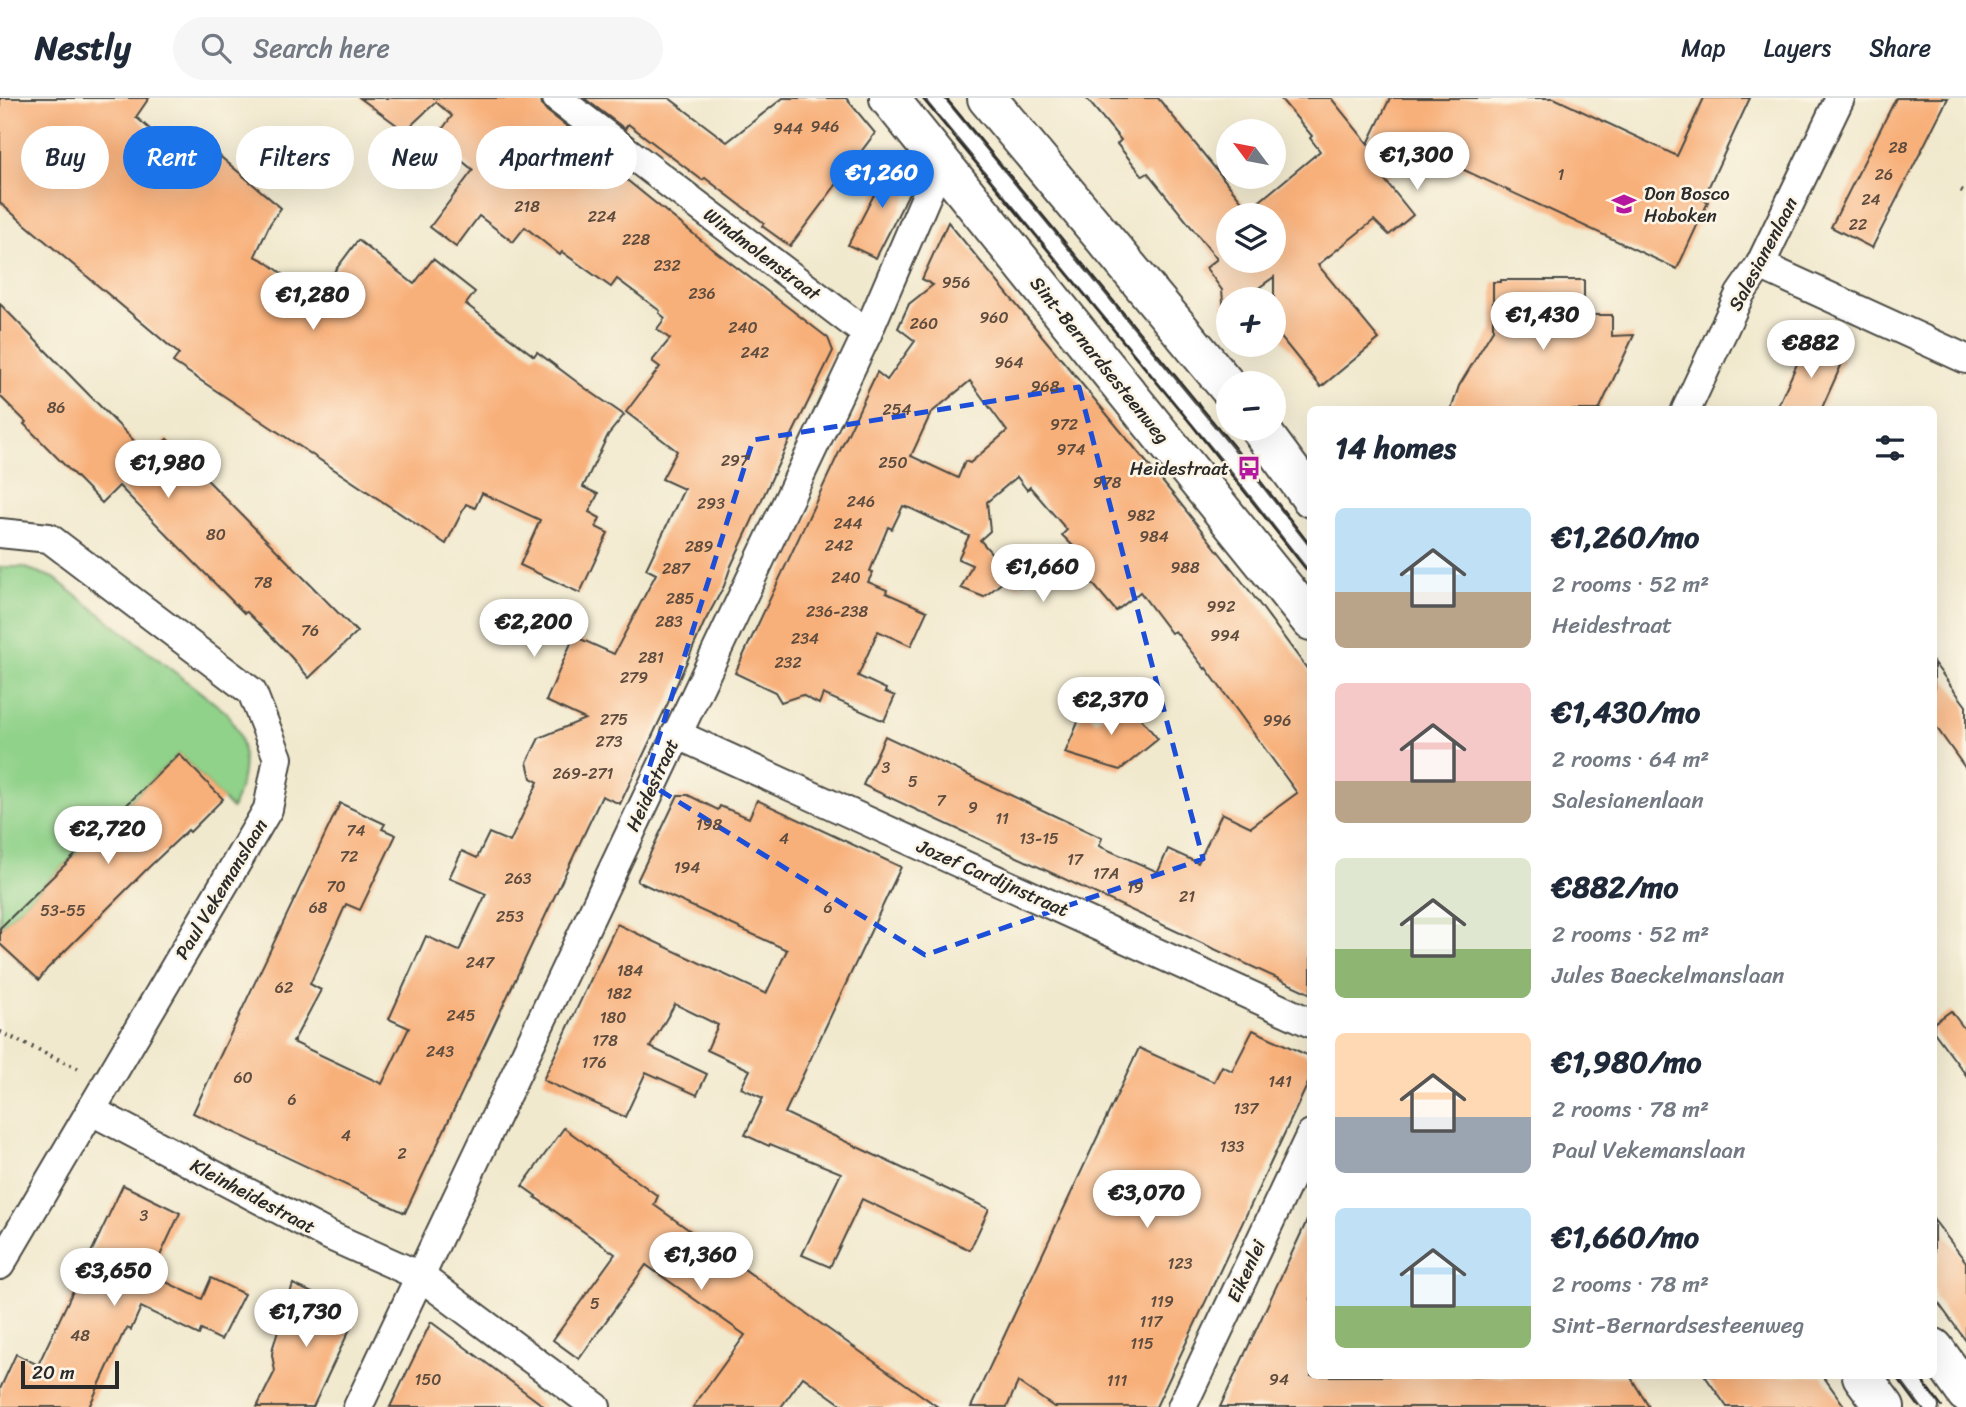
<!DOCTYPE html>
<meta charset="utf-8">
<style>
:root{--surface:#fff;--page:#f6f6f7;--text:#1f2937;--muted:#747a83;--line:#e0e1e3;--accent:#1a73e8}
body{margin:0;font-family:Sriracha,sans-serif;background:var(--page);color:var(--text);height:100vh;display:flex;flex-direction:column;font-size:26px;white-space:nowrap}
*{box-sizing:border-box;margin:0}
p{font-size:23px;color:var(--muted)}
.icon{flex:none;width:38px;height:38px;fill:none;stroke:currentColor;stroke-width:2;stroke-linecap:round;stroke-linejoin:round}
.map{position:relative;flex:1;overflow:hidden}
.details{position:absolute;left:1307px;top:308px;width:630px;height:973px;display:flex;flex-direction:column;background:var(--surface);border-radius:10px;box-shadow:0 7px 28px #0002}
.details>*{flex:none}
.banner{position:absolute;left:21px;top:28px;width:665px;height:63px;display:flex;gap:14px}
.needle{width:46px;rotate:302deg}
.fabs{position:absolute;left:1216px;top:21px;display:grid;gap:14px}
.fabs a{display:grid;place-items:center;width:70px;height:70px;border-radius:50%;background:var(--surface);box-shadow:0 7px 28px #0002;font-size:35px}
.scale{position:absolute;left:21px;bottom:18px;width:98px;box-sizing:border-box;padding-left:7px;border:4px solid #2b2b2b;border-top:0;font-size:19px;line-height:24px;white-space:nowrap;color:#2b2b2b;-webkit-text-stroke:5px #fcf5e5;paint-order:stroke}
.price{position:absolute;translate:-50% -60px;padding:0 16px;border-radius:24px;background:#fff;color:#222;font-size:23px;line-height:46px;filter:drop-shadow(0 2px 4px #0008)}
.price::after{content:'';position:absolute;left:50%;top:42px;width:21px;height:16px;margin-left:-10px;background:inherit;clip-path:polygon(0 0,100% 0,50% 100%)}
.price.active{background:var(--accent);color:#fff}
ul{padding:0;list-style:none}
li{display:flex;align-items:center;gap:21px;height:175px;padding:0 28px}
li span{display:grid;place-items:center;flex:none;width:196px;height:140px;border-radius:10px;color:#555}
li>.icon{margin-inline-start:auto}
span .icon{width:84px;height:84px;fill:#fffc;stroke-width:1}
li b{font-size:30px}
h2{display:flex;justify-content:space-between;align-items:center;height:84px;padding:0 28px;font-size:30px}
.pill{padding:0 24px;border-radius:32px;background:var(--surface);box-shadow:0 7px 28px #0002;font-size:24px;line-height:63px}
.pill.active{background:var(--accent);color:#fff}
header{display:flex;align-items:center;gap:42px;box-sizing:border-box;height:98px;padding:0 35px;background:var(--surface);border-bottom:2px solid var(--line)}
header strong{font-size:33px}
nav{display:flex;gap:38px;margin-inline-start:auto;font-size:24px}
.search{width:490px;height:63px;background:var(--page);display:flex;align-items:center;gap:18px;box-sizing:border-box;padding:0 24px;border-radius:38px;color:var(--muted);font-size:26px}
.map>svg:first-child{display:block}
</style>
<header>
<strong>Nestly</strong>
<div class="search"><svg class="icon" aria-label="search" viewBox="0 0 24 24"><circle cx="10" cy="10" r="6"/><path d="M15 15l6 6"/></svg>Search here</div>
<nav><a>Map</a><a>Layers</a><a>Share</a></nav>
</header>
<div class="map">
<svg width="1966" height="1309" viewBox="0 0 1966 1309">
<rect width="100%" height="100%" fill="#fcf5e5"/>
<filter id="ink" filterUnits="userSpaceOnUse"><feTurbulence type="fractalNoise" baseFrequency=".0143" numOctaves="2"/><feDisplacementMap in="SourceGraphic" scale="14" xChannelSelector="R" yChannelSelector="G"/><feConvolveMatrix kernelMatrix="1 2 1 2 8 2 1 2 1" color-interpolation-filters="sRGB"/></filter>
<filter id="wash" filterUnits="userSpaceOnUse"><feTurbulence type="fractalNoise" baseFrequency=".00686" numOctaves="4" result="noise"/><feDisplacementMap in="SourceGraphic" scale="28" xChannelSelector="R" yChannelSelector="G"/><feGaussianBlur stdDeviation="1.57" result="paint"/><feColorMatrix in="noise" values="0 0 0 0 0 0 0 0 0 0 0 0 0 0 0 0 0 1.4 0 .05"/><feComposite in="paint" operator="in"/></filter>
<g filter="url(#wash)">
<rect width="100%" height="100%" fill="#f1e9ce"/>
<!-- green -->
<path fill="#90d28a" stroke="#5e7e5a" stroke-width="2" d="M0 469H23L54 480 227 615C231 623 238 631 240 640 248 665 242 687 232 711L179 656 0 830Z"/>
<g id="blocks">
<!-- building -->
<g fill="#f8b07a" fill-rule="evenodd">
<path d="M0 0H149L136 19 190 66 202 50 206 53 209 49 281 110 270 126 255 158 265 163 315 199 358 142 414 186 433 161 475 194 466 206 534 258 537 254 585 290 624 317 608 337 583 389 598 396 589 414 600 420 596 429 608 435 580 495 520 467 540 422 482 395 475 410 466 406 446 446 173 264 179 256 0 105Z"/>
<path d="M360 0H541L542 7 547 13 604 57 601 61 701 142 828 240 833 253 790 341 731 468 724 488 704 525 677 586 620 706 602 698 405 1115 193 1015 340 705 385 726 382 731 396 737 360 812 346 806 310 886 321 892 293 944 382 986 409 930 389 921 426 838 459 853 486 796 449 780 462 753 477 760 489 735 510 744 538 684 531 680 527 664 539 640 585 621 546 603 574 538 614 556 656 476 646 471 684 391 662 381 677 353 626 314 660 269 652 263 670 241 657 231 665 220 659 215 660 213 617 181 611 189 562 154 560 157 525 129 513 144 479 118 456 149 430 129 473 72 435 41 452 18 436 4 405 33Z"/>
<path d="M584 0H669L727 44 783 0H846L875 35 790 148 762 128 764 125 705 80 702 82 628 26 625 31Z"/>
<path d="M1086 0H1158L1249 112 1320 53 1310 40 1312 38 1280 0H1331L1368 46 1390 0H1554L1677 58 1704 0H1750L1703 101 1708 104 1677 171 1419 51 1385 82 1413 117 1389 137 1374 122 1318 167 1379 241 1321 289 1274 231V179L1243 201H1228V212L1224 215 1222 192 1206 170 1217 161 1148 75 1143 78 1117 46 1121 42ZM1228 117H1274V163H1228Z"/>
<path d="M1896 0H1948L1872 150 1831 129Z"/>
<path d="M894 58 909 76 911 91 876 160 848 147Z"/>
<path d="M948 124 1176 400 1252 496 1311 576V896L863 687 885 638 1102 740 1099 748 1158 774 1168 751 1198 765 1222 715 1251 729 1297 695 1206 570 1205 571 1175 533 1171 535 1140 494 1116 513 1071 460 1079 454 1062 437 1067 432 1030 389 1027 392 1017 379 987 404 990 433 980 442 1022 490 1002 481 1004 483 984 499 961 490 972 467 958 461 969 438 912 411 903 408 892 431 888 429 870 473 873 474 868 484 887 492 886 495 927 513 911 548 878 533 858 578 886 591 885 594 895 598 884 623 823 596 819 606 802 597 781 604 775 594 735 575 877 274 887 282 915 243 898 230 909 206 933 187 922 181ZM970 283 1007 333 970 365 965 363 958 380 911 358 931 315Z"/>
<path d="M1501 182H1584V217H1612V238L1634 237 1599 312H1451L1459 288 1493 232V184H1501Z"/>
<path d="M0 206 149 358 167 341 357 534 309 580 285 552 247 514 244 515 119 388 102 405 24 326 26 324 0 298Z"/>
<path d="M1807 244 1844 261 1821 312H1776Z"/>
<path d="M1934 565 1966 608V671L1934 626Z"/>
<path d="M1124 600 1158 641 1120 672 1065 655 1084 610 1096 623Z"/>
<path d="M179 656 223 701 190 734 188 732 148 770 47 871 39 882 0 846V830Z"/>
<path d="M678 697H688L718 712 720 708 749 720 757 702 901 769 785 1015 989 1111 970 1152 862 1101 830 1169 802 1157 841 1075 770 1046 769 1048 745 1037 763 1000 741 990 750 972 707 952 718 927 675 906 650 949 707 976 697 997 646 974 625 1019 543 982 617 826 766 896 787 852 637 783Z"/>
<path d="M1951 913 1966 933V977L1934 934V925Z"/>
<path d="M1253 932 1311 959V979L1156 1309H1054L1018 1284 1007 1309H971L1139 950 1214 984 1222 968 1232 973Z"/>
<path d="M564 1030 658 1098 654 1107 938 1309H845L803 1279 781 1309H693L745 1237 646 1167 579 1261 553 1242 615 1156 535 1099 536 1098 522 1088Z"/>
<path d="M123 1087 180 1115 151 1177 202 1201 211 1180 244 1196 221 1242 201 1232 199 1237 141 1209 131 1232 127 1230 123 1238H122L89 1309H0V1291L16 1256 38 1267Z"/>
<path d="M1311 1114V1278H1630L1649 1309H1220Z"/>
<path d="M1934 1122 1966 1164V1243L1934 1199Z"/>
<path d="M293 1186 357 1216 313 1309H257L275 1273 272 1257 273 1249Z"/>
<path d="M431 1224 477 1258 545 1309H390Z"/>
<path d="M1705 1278H1823L1845 1309H1727Z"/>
</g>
</g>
</g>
<g filter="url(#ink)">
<use href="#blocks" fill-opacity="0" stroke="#494843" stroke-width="2"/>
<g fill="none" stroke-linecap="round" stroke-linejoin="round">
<!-- lane casing -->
<g stroke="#494843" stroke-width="18">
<g id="lane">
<path d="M934 0 1227 356 1311 463"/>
<path d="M1908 1278 1931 1309"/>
</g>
</g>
<!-- street casing -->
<g stroke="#494843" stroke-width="32">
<g id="street">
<path d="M557 0 867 236"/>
<path d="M1760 167 1966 261"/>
<path d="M1686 312 1740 196 1760 167 1840 0"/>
<path d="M0 435 49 440 252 594 278 660 268 711 0 1167"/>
<path d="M676 636 1311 925"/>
<path d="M90 1012 328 1137 420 1178 596 1309"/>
<path d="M358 1309 867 236 941 64"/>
<path d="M1182 1309 1311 1036"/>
</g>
</g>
<!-- secondary casing -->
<g stroke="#494843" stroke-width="42">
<g id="secondary">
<path d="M889 0 1311 523"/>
<path d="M987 0 1228 289"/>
<path d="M1260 331 1311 400"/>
<path d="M1934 1250 1966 1295"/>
<path d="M1862 1278 1885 1309"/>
</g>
</g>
<!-- path -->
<g stroke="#494843" stroke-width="4.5" stroke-dasharray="2 5" stroke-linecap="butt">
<path d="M1961 92 1966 95"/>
<path d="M0 934 81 972"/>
</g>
<!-- lane -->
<use href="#lane" stroke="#fff" stroke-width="14"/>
<!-- street -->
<use href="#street" stroke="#fff" stroke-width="28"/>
<!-- secondary -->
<use href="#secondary" stroke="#fff" stroke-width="38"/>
<!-- tram -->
<g stroke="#2b2b2b" stroke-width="2">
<path d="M922 0 1191 326 1311 478"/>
<path d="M946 0 1235 350 1311 448"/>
<path d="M1896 1278 1919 1309"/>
<path d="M1919 1278 1942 1309"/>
</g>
</g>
</g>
<!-- marked area -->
<path fill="none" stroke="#1d4ed8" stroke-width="5" stroke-dasharray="14 9" stroke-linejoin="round" d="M1079 289 1203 761 925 857 645 683 753 342Z"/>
<!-- icons -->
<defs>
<g id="school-bare" transform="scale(1.89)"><path d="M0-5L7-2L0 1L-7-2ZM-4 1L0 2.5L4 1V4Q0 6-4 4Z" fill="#b5179e" stroke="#fcf5e5" stroke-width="2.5" paint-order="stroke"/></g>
<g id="bus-bare" transform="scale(1.89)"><path d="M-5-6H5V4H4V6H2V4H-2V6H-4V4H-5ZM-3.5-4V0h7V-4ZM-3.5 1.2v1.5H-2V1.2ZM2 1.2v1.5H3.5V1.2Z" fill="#b5179e" stroke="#fcf5e5" stroke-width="2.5" paint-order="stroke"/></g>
</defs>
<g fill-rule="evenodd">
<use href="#school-bare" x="1624" y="106"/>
<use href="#bus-bare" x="1249" y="370"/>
</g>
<g text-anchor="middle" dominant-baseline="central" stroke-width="5" stroke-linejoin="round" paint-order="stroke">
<!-- number labels -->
<g font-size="16" fill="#5e4c3f">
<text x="825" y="28">946</text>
<text x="788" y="30">944</text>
<text x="1898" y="49">28</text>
<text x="1561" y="76">1</text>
<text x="1884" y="76">26</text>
<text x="1871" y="101">24</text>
<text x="527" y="108">218</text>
<text x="602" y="118">224</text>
<text x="1858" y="126">22</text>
<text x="636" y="141">228</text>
<text x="667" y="167">232</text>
<text x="956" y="184">956</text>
<text x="702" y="195">236</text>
<text x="994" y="219">960</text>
<text x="924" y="225">260</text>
<text x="743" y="229">240</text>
<text x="755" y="254">242</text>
<text x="1009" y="264">964</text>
<text x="1045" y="288">968</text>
<text x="56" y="309">86</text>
<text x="897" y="311">254</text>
<text x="1064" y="326">972</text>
<text x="1071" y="351">974</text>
<text x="735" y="362">297</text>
<text x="893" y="364">250</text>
<text x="1107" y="384">978</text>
<text x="861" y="403">246</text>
<text x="711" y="405">293</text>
<text x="1141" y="417">982</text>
<text x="848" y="425">244</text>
<text x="216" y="436">80</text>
<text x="1154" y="438">984</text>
<text x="839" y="447">242</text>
<text x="699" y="448">289</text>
<text x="1185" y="469">988</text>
<text x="676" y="470">287</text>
<text x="846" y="479">240</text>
<text x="263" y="484">78</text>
<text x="680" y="500">285</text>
<text x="1221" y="508">992</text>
<text x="837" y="513">236-238</text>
<text x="669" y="523">283</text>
<text x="310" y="532">76</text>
<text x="1225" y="537">994</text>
<text x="805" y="540">234</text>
<text x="651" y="559">281</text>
<text x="788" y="564">232</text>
<text x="634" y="579">279</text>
<text x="614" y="621">275</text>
<text x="1277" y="622">996</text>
<text x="609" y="643">273</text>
<text x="886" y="669">3</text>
<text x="583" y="675">269-271</text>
<text x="913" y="683">5</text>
<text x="941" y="702">7</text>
<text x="973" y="709">9</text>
<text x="1002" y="720">11</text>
<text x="709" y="726">198</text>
<text x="356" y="732">74</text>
<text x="784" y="740">4</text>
<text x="1039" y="740">13-15</text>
<text x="349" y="758">72</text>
<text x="1075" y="761">17</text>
<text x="687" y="769">194</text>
<text x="1106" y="775">17A</text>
<text x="518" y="780">263</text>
<text x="336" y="788">70</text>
<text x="1135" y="789">19</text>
<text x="1187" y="798">21</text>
<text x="318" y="809">68</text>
<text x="828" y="809">6</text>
<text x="63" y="812">53-55</text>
<text x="510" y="818">253</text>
<text x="480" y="864">247</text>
<text x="630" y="872">184</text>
<text x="284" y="889">62</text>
<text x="619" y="895">182</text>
<text x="461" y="917">245</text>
<text x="613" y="919">180</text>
<text x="605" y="942">178</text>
<text x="440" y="953">243</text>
<text x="594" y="964">176</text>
<text x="243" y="979">60</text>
<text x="1280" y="983">141</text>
<text x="292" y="1001">6</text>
<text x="1246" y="1010">137</text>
<text x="346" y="1037">4</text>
<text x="1232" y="1048">133</text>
<text x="402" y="1055">2</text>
<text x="144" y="1117">3</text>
<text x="1180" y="1165">123</text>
<text x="1162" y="1203">119</text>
<text x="595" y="1205">5</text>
<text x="1151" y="1223">117</text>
<text x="80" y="1237">48</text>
<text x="1142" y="1245">115</text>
<text x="428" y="1281">150</text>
<text x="1279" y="1281">94</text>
<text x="1117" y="1282">111</text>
</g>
<!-- poi labels -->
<g font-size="19" fill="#2b2b2b" stroke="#fcf5e5" text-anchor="start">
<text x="1644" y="95">Don Bosco<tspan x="1644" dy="22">Hoboken</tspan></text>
<text x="1229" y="370" text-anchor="end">Heidestraat</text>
</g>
<!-- street labels -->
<g font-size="19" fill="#2b2b2b" stroke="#fcf5e5">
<text transform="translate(762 156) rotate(37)">Windmolenstraat</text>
<text transform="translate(1763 156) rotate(-62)">Salesianenlaan</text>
<text transform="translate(1100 262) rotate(51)">Sint-Bernardsesteenweg</text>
<text transform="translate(652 687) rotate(-65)">Heidestraat</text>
<text transform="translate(993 780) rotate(24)">Jozef Cardijnstraat</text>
<text transform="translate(221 791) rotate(-59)">Paul Vekemanslaan</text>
<text transform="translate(253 1098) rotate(28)">Kleinheidestraat</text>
<text transform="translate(1246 1173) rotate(-65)">Eikenlei</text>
</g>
</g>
</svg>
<div class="fabs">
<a><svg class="needle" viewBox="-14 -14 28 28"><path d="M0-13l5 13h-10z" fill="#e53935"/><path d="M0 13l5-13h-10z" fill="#747a83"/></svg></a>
<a><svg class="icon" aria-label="layers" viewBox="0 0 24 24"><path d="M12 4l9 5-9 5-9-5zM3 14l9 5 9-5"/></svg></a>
<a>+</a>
<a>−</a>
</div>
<div class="scale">20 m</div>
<b class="price" style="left:1417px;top:94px">€1,300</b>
<b class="price active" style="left:882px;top:112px">€1,260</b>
<b class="price" style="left:313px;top:234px">€1,280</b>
<b class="price" style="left:1543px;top:254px">€1,430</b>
<b class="price" style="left:1811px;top:282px">€882</b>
<b class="price" style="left:168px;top:402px">€1,980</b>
<b class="price" style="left:1043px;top:506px">€1,660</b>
<b class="price" style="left:534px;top:561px">€2,200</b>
<b class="price" style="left:1111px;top:639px">€2,370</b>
<b class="price" style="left:108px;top:768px">€2,720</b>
<b class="price" style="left:1147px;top:1132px">€3,070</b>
<b class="price" style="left:701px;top:1194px">€1,360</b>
<b class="price" style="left:114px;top:1210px">€3,650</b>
<b class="price" style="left:306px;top:1251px">€1,730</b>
<div class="banner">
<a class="pill">Buy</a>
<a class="pill active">Rent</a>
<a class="pill">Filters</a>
<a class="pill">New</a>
<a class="pill">Apartment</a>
</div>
<section class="details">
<h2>14 homes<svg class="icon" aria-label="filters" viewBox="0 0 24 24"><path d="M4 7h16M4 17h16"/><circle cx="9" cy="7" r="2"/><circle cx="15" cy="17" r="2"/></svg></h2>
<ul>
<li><span style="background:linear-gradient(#bfe0f5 60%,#b9a48a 0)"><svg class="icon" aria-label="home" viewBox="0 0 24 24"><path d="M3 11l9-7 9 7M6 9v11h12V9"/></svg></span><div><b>€1,260/mo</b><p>2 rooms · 52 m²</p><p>Heidestraat</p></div></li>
<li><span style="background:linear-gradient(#f6c9c9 70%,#b9a48a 0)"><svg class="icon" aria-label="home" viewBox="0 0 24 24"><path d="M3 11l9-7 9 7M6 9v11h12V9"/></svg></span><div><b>€1,430/mo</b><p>2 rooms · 64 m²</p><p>Salesianenlaan</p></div></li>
<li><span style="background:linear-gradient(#dfe7d0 65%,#8fb573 0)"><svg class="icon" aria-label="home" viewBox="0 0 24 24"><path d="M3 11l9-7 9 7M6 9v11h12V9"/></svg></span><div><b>€882/mo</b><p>2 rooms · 52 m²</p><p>Jules Baeckelmanslaan</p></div></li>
<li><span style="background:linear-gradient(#ffd9b3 60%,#9aa5b1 0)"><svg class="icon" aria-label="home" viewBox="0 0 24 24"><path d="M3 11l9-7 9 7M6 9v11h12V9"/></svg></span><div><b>€1,980/mo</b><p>2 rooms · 78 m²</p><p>Paul Vekemanslaan</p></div></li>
<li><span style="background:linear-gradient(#bfe0f5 70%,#8fb573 0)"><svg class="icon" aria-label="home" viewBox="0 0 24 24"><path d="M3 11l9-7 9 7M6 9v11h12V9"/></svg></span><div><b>€1,660/mo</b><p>2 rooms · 78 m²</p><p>Sint-Bernardsesteenweg</p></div></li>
</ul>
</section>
</div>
